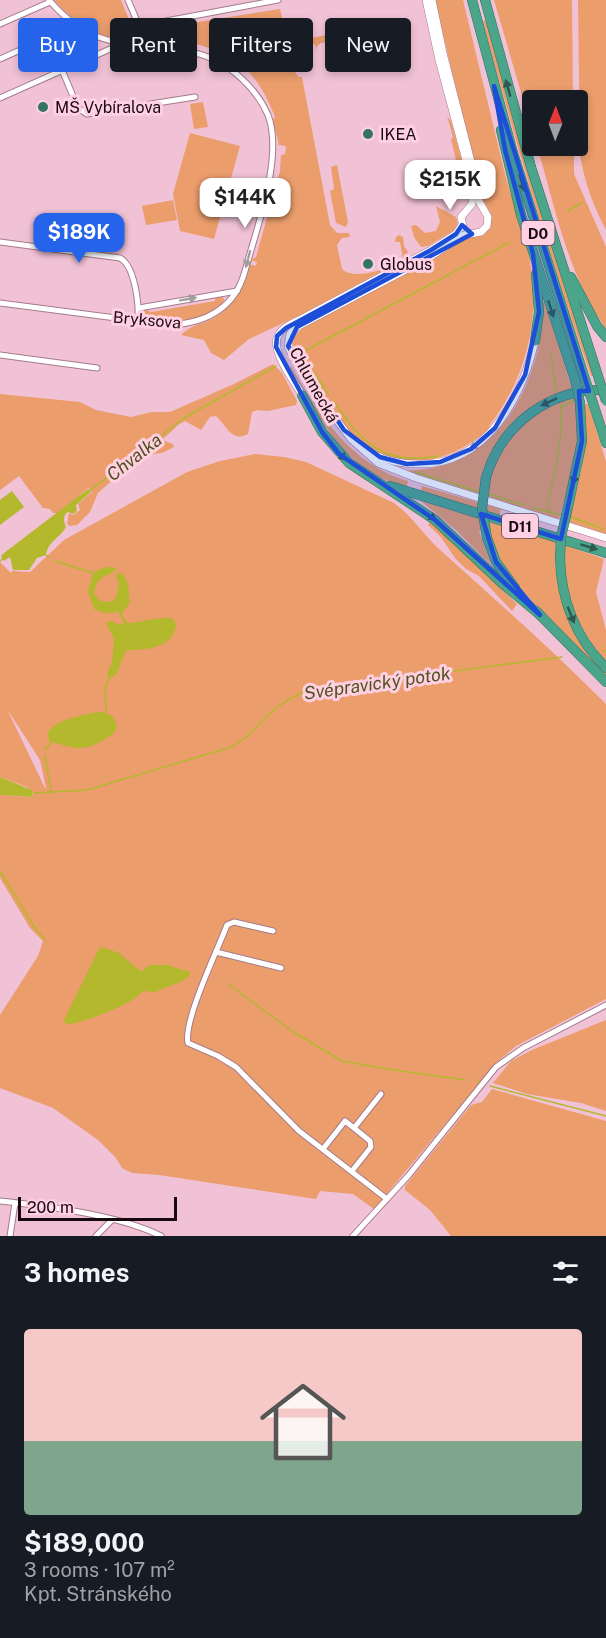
<!DOCTYPE html>
<meta charset="utf-8">
<style>
:root{--surface:#171b24;--page:#20242c;--text:#f1f3f6;--muted:#9ea1a6;--accent:#2563eb}
body{margin:0;font-family:"Public Sans",sans-serif;background:var(--page);color:var(--text);height:100vh;display:flex;flex-direction:column;font-size:22px;white-space:nowrap}
*{box-sizing:border-box;margin:0}
p{font-size:20px;color:var(--muted)}
.icon{flex:none;width:33px;height:33px;fill:none;stroke:currentColor;stroke-width:2;stroke-linecap:round;stroke-linejoin:round}
.map{position:relative;height:1236px;overflow:hidden}
.side{display:flex;flex-direction:column;background:var(--surface);flex:1}
.side>*{flex:none}
.guide{position:absolute;left:18px;top:18px;width:570px;height:54px;display:flex;gap:12px}
.needle{width:39px;rotate:1deg}
.controls{position:absolute;left:522px;top:90px;display:grid;gap:12px}
.controls a{display:grid;place-items:center;width:66px;height:66px;border-radius:6px;background:var(--surface);box-shadow:0 3px 9px #0003;font-size:30px}
.scale{position:absolute;left:18px;bottom:15px;width:159px;box-sizing:border-box;padding-left:6px;border:3px solid #180910;border-top:0;font-size:16px;line-height:21px;white-space:nowrap;color:#180910;-webkit-text-stroke:4px #ffcfe2;paint-order:stroke}
.price{position:absolute;translate:-50% -51px;padding:0 14px;border-radius:12px;background:#fff;color:#222;font-size:20px;line-height:39px;filter:drop-shadow(0 2px 3px #0008)}
.price::after{content:'';position:absolute;left:50%;top:36px;width:18px;height:14px;margin-left:-9px;background:inherit;clip-path:polygon(0 0,100% 0,50% 100%)}
.price.current{background:var(--accent);color:#fff}
ul{padding:0;list-style:none}
li{display:grid;align-content:center;gap:12px;height:318px;padding:0 24px}
li span{display:grid;place-items:center;height:186px;border-radius:6px;color:#555}
li>.icon{margin-inline-start:auto}
span .icon{width:108px;height:108px;fill:#fffc;stroke-width:1}
li b{font-size:26px}
h2{display:flex;justify-content:space-between;align-items:center;height:72px;padding:0 24px;font-size:26px}
.pill{padding:0 21px;border-radius:6px;background:var(--surface);box-shadow:0 3px 9px #0003;font-size:21px;line-height:54px}
.pill.current{background:var(--accent);color:#fff}
.map>svg:first-child{display:block}
</style>
<div class="map">
<svg width="606" height="1236" viewBox="0 0 606 1236">
<rect width="100%" height="100%" fill="#f1c2d5"/>
<!-- green -->
<g fill="#eb9d6c" fill-rule="evenodd">
<path d="M54 0H121L130 22H135L141 26V31L280 9 289 49 290 66 299 77H302L330 225 337 233H349L350 237 342 238 337 245 342 269C351 278 374 273 385 268 391 266 396 261 403 259L400 242H395L396 237 399 235 403 237 404 246 408 252 403 260 300 315 249 339 224 360 211 353 204 340 181 335C190 326 198 325 210 320 234 308 243 289 249 264L256 266 257 262 250 260 256 257 280 171 281 155 285 154 286 146 279 145 273 120 275 117C249 48 208 44 141 36L140 39 134 38 129 42C96 37 77 25 54 0Z"/>
<path d="M435 0H463C477 58 491 116 505 174 513 205 526 235 531 267 540 324 524 381 489 426L491 427C456 460 401 477 361 443 335 421 317 389 300 361L306 358 301 347 294 351C291 338 296 333 306 326L467 237 481 236 490 226 491 215 483 202Z"/>
<path d="M494 0H572L573 100H532V130Z"/>
<path d="M578 0H606V230C593 206 585 183 580 155Z"/>
<path d="M486 20 521 146 593 376H591C550 259 515 141 483 21Z"/>
<path d="M358 29 384 31 321 43 317 46 316 50 315 44 293 48V47L299 45 300 40Z"/>
<path d="M203 102 208 127 194 129 190 104Z"/>
<path d="M447 116 451 121 467 180V195L462 199 458 197 455 194 460 177 451 139 453 137Z"/>
<path d="M190 133 240 146 214 239 180 231 173 194Z"/>
<path d="M537 146H574V174L606 247V329C568 276 555 207 537 146Z"/>
<path d="M337 165 348 222 346 227 336 223 330 191 334 189 331 167Z"/>
<path d="M173 200 177 220 146 225 142 206Z"/>
<path d="M436 206 456 217 458 226 455 230 428 246 421 247 414 237 411 226 416 225 425 233 436 231 440 222Z"/>
<path d="M222 296 224 299 223 303C216 307 209 313 202 317 186 325 160 323 144 317L142 314 145 309 151 312 215 301V297Z"/>
<path d="M543 302H545L572 389C522 404 500 429 481 475L490 477C498 451 516 425 539 411 549 405 563 401 574 396 586 438 570 479 559 519L416 476 403 470C495 474 543 384 543 302Z"/>
<path d="M273 364 282 373 297 401 296 405 268 411 257 410 252 412 248 434C232 443 226 425 216 416L210 417 201 430 185 421 178 425 162 440 173 444 174 447 162 453 141 455 98 493 90 512 77 525 70 526 67 524 69 513 73 515 80 510 78 504 92 492 88 488 59 513H53L50 509 43 508 19 476 0 490V394L80 402 96 410 131 417 152 412H170L234 384Z"/>
<path d="M290 365C320 415 350 464 408 481L406 489C351 468 333 442 305 393 300 384 291 373 290 365Z"/>
<path d="M588 404 606 461V534L569 522C578 484 590 445 584 405Z"/>
<path d="M255 454 284 457 306 462 394 503C412 516 423 534 439 549 496 600 552 650 606 704V999L516 1046 497 1062 374 1209 353 1194 320 1191 316 1199 159 1175 132 1173 122 1168 116 1158 98 1140 53 1108 0 1088V1015L38 956 43 941 30 928 0 878V795L30 797 33 796V793L27 787 0 777V562L11 573 12 571 30 572 64 540 187 472 220 461ZM7 709 40 760 46 788H45Z"/>
<path d="M422 486 501 509 499 517 420 493Z"/>
<path d="M421 501 556 542 555 563 559 588 567 617 606 673V677L517 586 498 558 488 529 479 531 491 565 457 531Z"/>
<path d="M430 522 453 540 517 604 512 611 479 576 466 569 455 558 440 536 428 525Z"/>
<path d="M565 545 604 559 596 592 606 630V662C577 626 561 593 565 545Z"/>
<path d="M606 1020V1111L581 1103 527 1094 493 1083 511 1061 532 1050Z"/>
<path d="M492 1089 606 1121V1236H451L430 1210 405 1190V1186L471 1105 482 1102Z"/>
</g>
<!-- water -->
<g fill="#b3b82d">
<path d="M88 489 91 492 76 505 77 511 73 514 68 512C62 516 64 522 66 527 60 538 48 541 46 555L37 558 29 570H13L10 557 4 561 1 556 4 553Z"/>
<path d="M12 491 24 507 0 525V500Z"/>
<path d="M108 567 117 568C108 580 97 572 94 594L100 601 110 602 116 598 119 583 116 577 118 573H121C131 582 128 593 130 603L121 614 128 623C139 623 163 615 173 619L176 625C173 649 144 650 126 650L117 673 110 679 107 674 112 662 114 639 106 623 110 621 122 625 124 622 118 612 105 613 94 609 88 592 93 573C98 570 102 568 108 567Z"/>
<path d="M96 712C107 712 113 714 117 725 116 733 112 735 105 739 83 753 72 748 49 741L48 732C58 719 80 716 96 712Z"/>
<path d="M0 777 32 790 33 797 0 795Z"/>
<path d="M102 947 119 953 140 971 144 970 149 965H167L190 972V976L178 983 155 992 143 991C140 994 136 998 132 1000 122 1007 76 1026 66 1024L64 1020 99 949Z"/>
</g>
<g fill="none" stroke-linecap="round" stroke-linejoin="round">
<!-- stream -->
<g stroke="#b3b82d" stroke-width="1.5">
<path d="M568 211 581 203"/>
<path d="M301 353 328 394"/>
<path d="M299 354 510 242"/>
<path d="M551 355 556 391"/>
<path d="M333 401C363 443 382 466 438 456"/>
<path d="M562 407 575 399"/>
<path d="M415 472 480 492"/>
<path d="M88 492 184 418 276 366"/>
<path d="M488 494 525 505"/>
<path d="M532 508 563 515"/>
<path d="M549 513 547 505C555 472 563 440 561 405"/>
<path d="M571 517 603 529"/>
<path d="M46 555 49 557"/>
<path d="M0 561 4 558"/>
<path d="M55 561 93 573"/>
<path d="M603 651H606"/>
<path d="M106 712 105 688 109 679"/>
<path d="M45 750 51 742"/>
<path d="M45 755 51 791"/>
<path d="M34 793 87 790 228 748C248 739 253 729 268 715 281 703 294 695 310 690L562 657"/>
<path d="M0 871 35 928 45 940"/>
<path d="M228 984 292 1031 342 1061 387 1069 465 1080"/>
<path d="M478 1081 480 1082"/>
<path d="M490 1086 606 1116"/>
</g>
<!-- street casing -->
<g stroke="#a57a8c" stroke-width="7">
<g id="street">
<path d="M128 0 137 21 145 25 278 0"/>
<path d="M0 24 50 2"/>
<path d="M0 59 74 26"/>
<path d="M62 70 78 108 87 114 195 97"/>
<path d="M0 98 119 45"/>
<path d="M0 242 120 258C135 266 139 304 138 320"/>
<path d="M0 303 170 325C206 323 235 308 245 271 256 230 284 156 268 115 262 101 253 89 241 78 226 64 206 54 185 51 126 42 92 50 49 0"/>
<path d="M139 308 237 291"/>
<path d="M0 355 97 368"/>
<path d="M273 931 234 922 227 925C218 949 183 1021 188 1043L218 1056 236 1067 299 1131 387 1199"/>
<path d="M216 952 281 968"/>
<path d="M323 1149 345 1121 354 1128 381 1094"/>
<path d="M352 1171 371 1147 370 1141 354 1128"/>
<path d="M0 1201C47 1206 119 1215 161 1236"/>
<path d="M10 1236 15 1203"/>
<path d="M96 1236 112 1220"/>
<path d="M353 1236 408 1176 496 1067 523 1048 606 1005"/>
</g>
</g>
<!-- secondary casing -->
<g stroke="#a57a8c" stroke-width="8">
<g id="secondary">
<path d="M426 0 439 60 470 175"/>
<path d="M432 0 443 53 475 177 479 201 488 217 487 226 481 232 464 235 425 260 297 327 290 334 288 347 311 386 351 439 378 463 416 478 606 538"/>
<path d="M463 227 461 217 472 204 473 189"/>
<path d="M302 395C295 382 268 348 279 334 283 327 292 323 299 320L431 250 456 234 462 225"/>
<path d="M371 453C386 461 402 464 419 464 486 465 522 398 535 341"/>
</g>
</g>
<!-- highway casing -->
<g stroke="#386e60" stroke-width="10">
<g id="highway">
<path d="M472 0 513 153 585 379"/>
<path d="M485 0 531 167 599 379"/>
<path d="M501 130 521 215 575 380"/>
<path d="M571 277 597 326 606 337"/>
<path d="M535 341 539 312 536 274"/>
<path d="M302 395 322 432 349 463 435 520 504 585 540 615"/>
<path d="M593 403 606 443"/>
<path d="M486 477C502 424 550 388 606 390"/>
<path d="M390 486 606 553"/>
<path d="M568 507 582 441 580 403"/>
<path d="M487 538 496 562 515 588"/>
<path d="M560 558C561 600 576 638 606 668"/>
<path d="M536 611 606 682"/>
</g>
</g>
<!-- street -->
<use href="#street" stroke="#fff" stroke-width="5"/>
<!-- secondary -->
<use href="#secondary" stroke="#fff" stroke-width="7"/>
<!-- highway -->
<use href="#highway" stroke="#4aa58b" stroke-width="9"/>
<!-- highway-bridge casing -->
<g stroke="#386e60" stroke-width="10" stroke-linecap="butt">
<g id="highway-bridge">
<path d="M585 379 593 403"/>
<path d="M599 379 606 401"/>
<path d="M575 380 580 403"/>
<path d="M486 477 482 508 487 538"/>
<path d="M560 558 561 537 568 507"/>
</g>
</g>
<!-- highway-bridge -->
<use href="#highway-bridge" stroke="#4aa58b" stroke-width="9"/>
</g>
<!-- one-way arrows -->
<defs><path id="oneway-solid" d="M-6-.8H1V-3.2L6.5 0L1 3.2V.8H-6Z" transform="scale(1.5)"/></defs>
<g fill="#31574e">
<use href="#oneway-solid" transform="translate(508 88) rotate(-106)"/>
<use href="#oneway-solid" transform="translate(522 183) rotate(73)"/>
<use href="#oneway-solid" transform="translate(551 309) rotate(72)"/>
<use href="#oneway-solid" transform="translate(549 402) rotate(155)"/>
<use href="#oneway-solid" transform="translate(340 454) rotate(46)"/>
<use href="#oneway-solid" transform="translate(575 476) rotate(104)"/>
<use href="#oneway-solid" transform="translate(429 515) rotate(36)"/>
<use href="#oneway-solid" transform="translate(589 547) rotate(17)"/>
<use href="#oneway-solid" transform="translate(571 615) rotate(68)"/>
</g>
<g fill="#a39d9f">
<use href="#oneway-solid" transform="translate(248 259) rotate(105)"/>
<use href="#oneway-solid" transform="translate(188 299) rotate(-10)"/>
<use href="#oneway-solid" transform="translate(477 444) rotate(144)"/>
</g>
<!-- marked area -->
<path fill="#1d4ed8" fill-opacity="0.2" stroke="#1d4ed8" stroke-width="4.5" stroke-linejoin="round" d="M494 86 589 391H579L582 441 561 539 481 514 496 562 540 615 435 520 339 454 322 432 276 347 277 336 286 328 431 250 456 234 462 225 472 234 297 327 288 346 344 430 380 457 407 464 440 462 471 449 495 428 525 375 539 312 533 254 505 150Z"/>
<!-- markers -->
<g fill="#357462" stroke="#ffcfe2" stroke-width="2">
<circle cx="43" cy="107" r="6"/>
<circle cx="368" cy="134" r="6"/>
<circle cx="368" cy="264" r="6"/>
</g>
<g text-anchor="middle" dominant-baseline="central" stroke-width="6" stroke-linejoin="round" paint-order="stroke">
<!-- shield labels -->
<g fill="#ffcfe2" stroke="#5d444f" stroke-width="1.5">
<rect x="521.5" y="221" width="33" height="24" rx="4.5"/>
<rect x="502" y="514" width="36" height="24" rx="4.5"/>
</g>
<g font-size="15" font-weight="bold" fill="#180910">
<text x="538" y="233">D0</text>
<text x="520" y="526">D11</text>
</g>
<!-- poi labels -->
<g font-size="16" fill="#180910" stroke="#ffcfe2" text-anchor="start">
<text x="55" y="107">MŠ Vybíralova</text>
<text x="380" y="134">IKEA</text>
<text x="380" y="264">Globus</text>
</g>
<!-- street labels -->
<g font-size="16" fill="#180910" stroke="#ffcfe2">
<text transform="translate(147 320) rotate(5)">Bryksova</text>
<text transform="translate(314 385) rotate(61)">Chlumecká</text>
</g>
<!-- water labels -->
<g font-size="18" font-style="italic" fill="#4f521e" stroke="#ffcfe2">
<text transform="translate(134 457) rotate(-38)">Chvalka</text>
<text transform="translate(377 683) rotate(-8)">Svépravický potok</text>
</g>
</g>
</svg>
<div class="controls">
<a><svg class="needle" viewBox="-14 -14 28 28"><path d="M0-13l5 13h-10z" fill="#e53935"/><path d="M0 13l5-13h-10z" fill="#9ea1a6"/></svg></a>
</div>
<div class="scale">200 m</div>
<b class="price" style="left:450px;top:211px">$215K</b>
<b class="price" style="left:245px;top:229px">$144K</b>
<b class="price current" style="left:79px;top:264px">$189K</b>
<div class="guide">
<a class="pill current">Buy</a>
<a class="pill">Rent</a>
<a class="pill">Filters</a>
<a class="pill">New</a>
</div>
</div>
<section class="side">
<h2>3 homes<svg class="icon" aria-label="filters" viewBox="0 0 24 24"><path d="M4 7h16M4 17h16"/><circle cx="9" cy="7" r="2"/><circle cx="15" cy="17" r="2"/></svg></h2>
<ul>
<li><span style="background:linear-gradient(#f6c9c9 60%,#7fa58c 0)"><svg class="icon" aria-label="home" viewBox="0 0 24 24"><path d="M3 11l9-7 9 7M6 9v11h12V9"/></svg></span><div><b>$189,000</b><p>3 rooms · 107 m²</p><p>Kpt. Stránského</p></div></li>
</ul>
</section>
